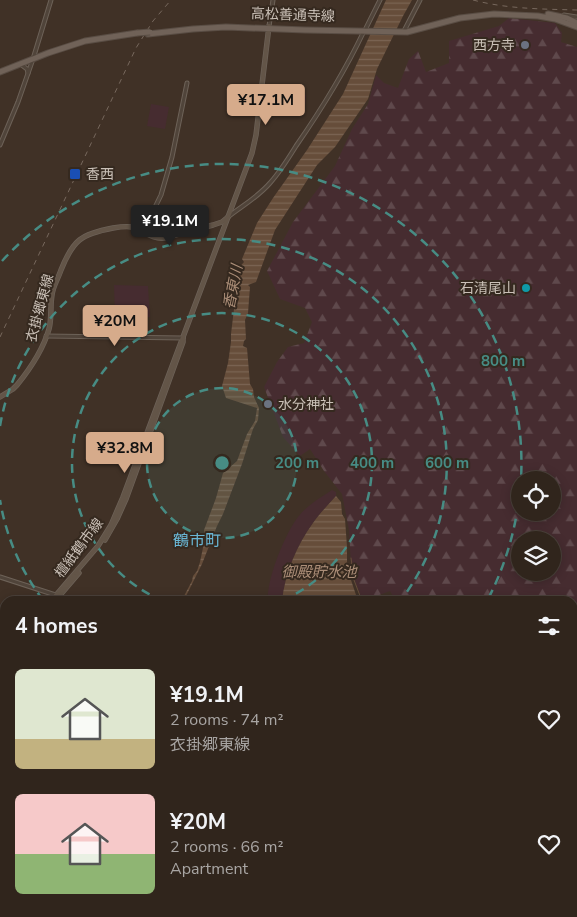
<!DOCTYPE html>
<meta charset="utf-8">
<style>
:root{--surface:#30251c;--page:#3c3129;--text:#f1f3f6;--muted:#a8a5a3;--line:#4b423b;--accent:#d6ab8b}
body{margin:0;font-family:"Nunito Sans","Noto Sans JP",sans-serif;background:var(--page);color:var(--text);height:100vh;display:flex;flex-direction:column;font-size:19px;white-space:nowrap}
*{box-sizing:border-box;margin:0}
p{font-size:16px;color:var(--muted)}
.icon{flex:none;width:28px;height:28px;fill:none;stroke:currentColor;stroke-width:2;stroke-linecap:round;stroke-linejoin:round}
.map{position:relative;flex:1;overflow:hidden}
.panel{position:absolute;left:0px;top:596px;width:578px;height:321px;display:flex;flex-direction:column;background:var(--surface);border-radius:15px 15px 0 0;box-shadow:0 2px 12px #0003,0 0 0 1px var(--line)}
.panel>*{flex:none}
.fabs{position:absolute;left:511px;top:471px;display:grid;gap:10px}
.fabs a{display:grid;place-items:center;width:50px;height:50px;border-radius:50%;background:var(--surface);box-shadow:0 2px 12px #0003,0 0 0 1px var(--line);font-size:25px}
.price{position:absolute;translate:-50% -42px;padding:0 11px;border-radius:5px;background:var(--accent);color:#111;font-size:16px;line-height:32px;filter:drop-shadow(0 1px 2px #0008)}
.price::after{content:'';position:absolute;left:50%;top:30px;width:15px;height:11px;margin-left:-8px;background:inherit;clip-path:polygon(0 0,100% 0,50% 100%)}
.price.current{background:#222;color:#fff}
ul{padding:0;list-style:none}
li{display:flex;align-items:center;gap:15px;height:125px;padding:0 15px}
li span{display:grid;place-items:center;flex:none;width:140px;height:100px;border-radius:8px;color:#555}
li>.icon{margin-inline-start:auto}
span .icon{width:60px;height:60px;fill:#fffc;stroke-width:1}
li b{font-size:21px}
h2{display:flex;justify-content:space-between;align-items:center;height:60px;padding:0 15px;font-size:21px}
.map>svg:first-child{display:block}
</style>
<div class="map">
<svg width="577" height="917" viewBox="0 0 577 917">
<defs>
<pattern id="forest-firs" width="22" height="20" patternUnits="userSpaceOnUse" patternTransform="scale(1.25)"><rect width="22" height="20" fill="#462c30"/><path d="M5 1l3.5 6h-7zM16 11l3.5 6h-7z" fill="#5f494c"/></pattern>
<pattern id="water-rules" width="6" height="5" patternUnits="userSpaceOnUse" patternTransform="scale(1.25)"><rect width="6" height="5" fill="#664d3a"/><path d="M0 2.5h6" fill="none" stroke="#7b6554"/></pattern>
</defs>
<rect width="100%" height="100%" fill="#403126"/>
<!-- green -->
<g fill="#462c30">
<path d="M284 91 306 95 305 107 283 103Z"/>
<path d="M151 104 169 107 165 129 147 126Z"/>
<path d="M114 285 148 286 150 317H115Z"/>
<path d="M332 490 336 492V496C328 505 320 513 313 523 297 545 285 573 282 601H268C266 580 285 534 298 517 307 505 320 498 332 490Z"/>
</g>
<!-- forest -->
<g fill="url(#forest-firs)" fill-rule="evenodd">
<path d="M509 18 555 23 562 33 561 42 577 47V869L572 867V601H396L390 591 363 601 356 584 351 565 349 530 342 494 324 471 310 449 300 456 283 437 264 387 277 362 288 347 304 343 312 322 305 308 280 299 267 271 293 222 335 166 352 129 368 104 376 75 384 83 398 88 409 59 418 51 426 72 449 63V41L499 26ZM520 480H552V512H520ZM520 540H552V572H520Z"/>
<path d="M513 913 515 917H74V913Z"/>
</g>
<!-- water -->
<g fill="url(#water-rules)">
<path d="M386 0H412L403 16 377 69 368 99 335 147 317 165 275 230 256 282 248 285 250 287 248 313 245 320 246 339 244 341 243 346 247 348 250 384 253 389 254 397 259 408 258 420 253 429 242 464 223 514 217 526 202 564 185 598 183 601H179L184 596 192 581 193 576 197 571 200 562 204 543V530L216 498 223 473 237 461 247 434 255 421 257 408 226 398 222 386 228 363 231 342V334L237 284V270L244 262 242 259 257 223 273 198 307 150 343 94Z"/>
<path d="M336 496 341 502 342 514 345 519 347 547V562L351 580 358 601H282C285 573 297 545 313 523 320 513 328 505 336 496Z"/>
</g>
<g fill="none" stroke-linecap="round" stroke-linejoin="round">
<!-- stream -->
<path stroke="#664d3a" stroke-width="1" d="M351 558 354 580 362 601"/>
<!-- tertiary casing -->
<g stroke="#6d6258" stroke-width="5">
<g id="tertiary">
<path d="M564 15 577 17"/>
<path d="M269 26 273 0"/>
<path d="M366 28 380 0"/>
<path d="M404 31 420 0"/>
<path d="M23 66 27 69 28 73"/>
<path d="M0 145 18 102 33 59 51 0"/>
<path d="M228 217C242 206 258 197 270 183 280 172 288 159 296 146 321 110 345 71 364 31"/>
<path d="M143 232 161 195 172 157 187 83"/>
<path d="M46 336 183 338"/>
<path d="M0 577 74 601"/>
<path d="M0 816 5 792"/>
<path d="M572 874 577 876"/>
</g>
</g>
<!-- secondary casing -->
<g stroke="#6d6258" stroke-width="5.5">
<g id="secondary">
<path d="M0 397 13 389 17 385C30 369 43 350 49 329 52 318 50 306 52 295 53 286 58 279 61 270 73 240 81 234 113 228 119 227 126 226 132 227 143 230 153 240 164 238L213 225 222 222 228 217"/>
<path d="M105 540 117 519 126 499 183 342V338"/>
<path d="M51 601 98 546 111 525 123 497 252 153 256 135 269 26"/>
<path d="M55 601 79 573"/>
<path d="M0 659 5 654"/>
<path d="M0 664 5 658"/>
</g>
</g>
<!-- primary casing -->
<g stroke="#594d44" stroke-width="7">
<g id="primary">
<path d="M548 14 567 18 577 23"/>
<path d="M148 34 193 29 226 27 305 30 407 32 460 18 494 14 538 16 555 19 577 27"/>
<path d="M0 72 48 53 85 41 137 33"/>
</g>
</g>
<!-- tertiary -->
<use href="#tertiary" stroke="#50443a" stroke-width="3"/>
<!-- secondary -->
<use href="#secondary" stroke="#635548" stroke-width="4"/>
<!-- primary -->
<use href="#primary" stroke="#706258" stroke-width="5"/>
<!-- rail -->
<g stroke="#77685d" stroke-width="1" stroke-dasharray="5 5" stroke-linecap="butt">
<path d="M473 0C507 9 542 9 577 10"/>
<path d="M0 337 136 48 153 21 171 0"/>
</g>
<!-- primary-bridge casing -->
<g stroke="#594d44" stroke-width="7" stroke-linecap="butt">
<path id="primary-bridge" d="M137 33 150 32"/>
</g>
<!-- primary-bridge -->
<use href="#primary-bridge" stroke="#706258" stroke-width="5"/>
</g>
<!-- distance rings -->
<circle cx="222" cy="463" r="75" fill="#478c84" fill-opacity=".12"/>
<g fill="none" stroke="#478c84" stroke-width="2.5" stroke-dasharray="9 6">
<circle cx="222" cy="463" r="75"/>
<path d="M163 601A150 150 0 1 1 281 601"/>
<path d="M43 600A225 225 0 0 1 0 500M0 426A225 225 0 1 1 401 600"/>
<path d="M520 489A299 299 0 0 1 487 601M2 261A299 299 0 0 1 521 479"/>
</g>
<!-- markers -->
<g fill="#6b7280" stroke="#35291f" stroke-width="2">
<circle cx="525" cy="45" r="5"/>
<circle cx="268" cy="404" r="5"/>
</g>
<rect fill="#1a4fb4" stroke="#35291f" stroke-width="2" x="69" y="168" width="12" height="12" rx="2.5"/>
<circle fill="#0f9aa8" stroke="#35291f" stroke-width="2" cx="526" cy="288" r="5"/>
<g text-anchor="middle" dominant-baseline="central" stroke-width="4" stroke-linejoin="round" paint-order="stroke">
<!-- street labels -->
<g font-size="14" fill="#cac0b7" stroke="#35291f">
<text transform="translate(293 15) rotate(2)">高松善通寺線</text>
<text transform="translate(40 308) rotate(-75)">衣掛郷東線</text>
<text transform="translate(79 548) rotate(-53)">檀紙鶴市線</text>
</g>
<!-- poi labels -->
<g font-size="14" fill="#cac0b7" stroke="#35291f" text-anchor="end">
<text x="515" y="45">西方寺</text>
<text x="86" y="174" text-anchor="start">香西</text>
<text x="516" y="288">石清尾山</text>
<text x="278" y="404" text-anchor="start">水分神社</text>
</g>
<!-- water labels -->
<g font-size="15" font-style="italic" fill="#ac8e78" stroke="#35291f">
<text transform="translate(233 287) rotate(-79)">香東川</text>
<text x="319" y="572">御殿貯水池</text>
</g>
<!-- quarter labels -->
<g font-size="16" fill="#69b5d3" stroke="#35291f">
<text x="197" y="541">鶴市町</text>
</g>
</g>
<circle cx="222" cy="463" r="8" fill="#478c84" stroke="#35291f" stroke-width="2.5"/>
<g font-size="15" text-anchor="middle" font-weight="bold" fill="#478c84" stroke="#35291f" stroke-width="4" stroke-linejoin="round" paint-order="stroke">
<text x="503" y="366">800 m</text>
<text x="297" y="468">200 m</text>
<text x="372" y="468">400 m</text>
<text x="447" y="468">600 m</text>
</g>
</svg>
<div class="fabs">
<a><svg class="icon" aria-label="locate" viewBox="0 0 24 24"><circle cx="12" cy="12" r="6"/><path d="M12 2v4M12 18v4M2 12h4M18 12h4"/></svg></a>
<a><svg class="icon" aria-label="layers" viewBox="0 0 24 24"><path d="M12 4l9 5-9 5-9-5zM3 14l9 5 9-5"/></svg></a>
</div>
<b class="price" style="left:266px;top:126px">¥17.1M</b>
<b class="price current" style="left:170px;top:247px">¥19.1M</b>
<b class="price" style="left:115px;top:347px">¥20M</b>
<b class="price" style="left:125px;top:474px">¥32.8M</b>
<section class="panel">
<h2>4 homes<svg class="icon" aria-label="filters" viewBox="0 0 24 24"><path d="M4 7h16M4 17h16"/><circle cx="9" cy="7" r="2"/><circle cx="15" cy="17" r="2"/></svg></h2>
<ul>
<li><span style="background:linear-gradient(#dfe7d0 70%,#c2b280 0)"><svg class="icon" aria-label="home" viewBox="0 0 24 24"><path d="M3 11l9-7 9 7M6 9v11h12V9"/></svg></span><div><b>¥19.1M</b><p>2 rooms · 74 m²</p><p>衣掛郷東線</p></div><svg class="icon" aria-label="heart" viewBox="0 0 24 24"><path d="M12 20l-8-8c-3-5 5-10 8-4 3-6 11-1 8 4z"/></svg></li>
<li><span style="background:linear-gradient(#f6c9c9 60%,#8fb573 0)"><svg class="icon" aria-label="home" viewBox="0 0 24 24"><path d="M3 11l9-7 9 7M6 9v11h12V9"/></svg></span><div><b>¥20M</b><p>2 rooms · 66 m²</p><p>Apartment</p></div><svg class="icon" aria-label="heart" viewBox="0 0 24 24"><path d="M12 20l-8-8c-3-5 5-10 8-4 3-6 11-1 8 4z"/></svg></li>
</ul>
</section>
</div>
